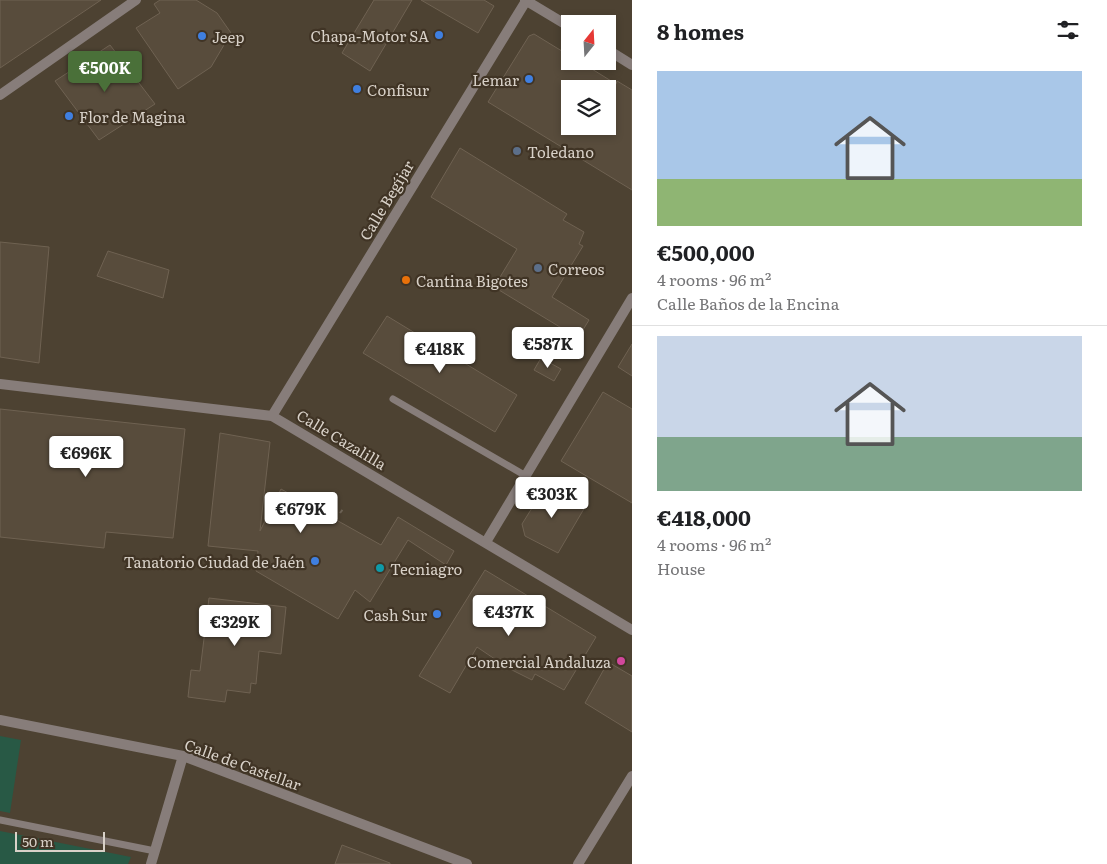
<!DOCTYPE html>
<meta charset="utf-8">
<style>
:root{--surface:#fff;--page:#f2f2f2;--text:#202124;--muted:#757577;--line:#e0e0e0;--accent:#4a7039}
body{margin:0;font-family:Literata,serif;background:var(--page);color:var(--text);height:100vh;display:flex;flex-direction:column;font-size:19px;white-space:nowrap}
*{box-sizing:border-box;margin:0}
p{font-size:16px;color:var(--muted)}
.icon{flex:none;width:28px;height:28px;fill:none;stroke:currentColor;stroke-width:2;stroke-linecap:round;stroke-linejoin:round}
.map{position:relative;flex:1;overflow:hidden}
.panel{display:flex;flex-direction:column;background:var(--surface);width:475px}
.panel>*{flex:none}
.needle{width:32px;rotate:18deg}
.controls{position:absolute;left:561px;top:15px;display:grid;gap:10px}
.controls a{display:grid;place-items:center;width:55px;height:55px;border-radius:0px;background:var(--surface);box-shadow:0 2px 8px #0003;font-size:25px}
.scale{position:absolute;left:15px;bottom:12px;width:90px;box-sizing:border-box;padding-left:5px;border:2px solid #d8d1c8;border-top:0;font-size:14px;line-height:18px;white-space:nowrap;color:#d8d1c8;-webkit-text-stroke:4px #403425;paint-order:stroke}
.price{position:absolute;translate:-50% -42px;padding:0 11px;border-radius:5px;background:#fff;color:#222;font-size:16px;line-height:32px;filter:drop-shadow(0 1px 2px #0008)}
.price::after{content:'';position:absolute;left:50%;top:30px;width:15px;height:11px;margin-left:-8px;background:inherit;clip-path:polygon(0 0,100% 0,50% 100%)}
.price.active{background:var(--accent);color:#fff}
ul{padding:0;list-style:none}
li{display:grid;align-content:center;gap:10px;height:265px;padding:0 25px}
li+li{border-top:1px solid var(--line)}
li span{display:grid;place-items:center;height:155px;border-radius:0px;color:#555}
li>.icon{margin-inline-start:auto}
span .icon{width:90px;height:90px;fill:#fffc;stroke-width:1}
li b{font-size:21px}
h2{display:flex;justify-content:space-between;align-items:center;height:60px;padding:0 25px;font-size:21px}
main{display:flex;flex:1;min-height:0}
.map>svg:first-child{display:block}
</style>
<main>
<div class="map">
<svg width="632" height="864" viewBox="0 0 632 864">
<rect width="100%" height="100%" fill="#403425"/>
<!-- industrial -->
<path fill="#4d4232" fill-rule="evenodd" d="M0 0H632V864H0ZM570 24H608V61H570ZM570 89H608V126H570Z"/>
<!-- green -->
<g fill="#285945">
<path d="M0 736 21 740 10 813 0 811Z"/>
<path d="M0 831 131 857 128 864H0Z"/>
</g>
<!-- building -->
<g fill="#584c3c" stroke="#6f6252" fill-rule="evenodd">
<path d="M0 0H101L0 68Z"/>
<path d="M160 0H196L217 13 231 33 211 67 178 89 136 28 160 13 154 4Z"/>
<path d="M374 0H412L370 71 342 53Z"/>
<path d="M421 0H484L494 6 478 33Z"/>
<path d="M534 34 570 56V61H579L616 84 617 81 632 90V190L488 102 529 36ZM570 89H608V126H570Z"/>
<path d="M110 45 155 104 99 140 55 81Z"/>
<path d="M460 148 567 214 563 220 584 232 579 244 583 246 552 297 589 320 578 338 494 287 517 249 431 197Z"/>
<path d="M0 242 49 247 39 363 0 357Z"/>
<path d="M108 251 169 270 163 298 97 276Z"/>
<path d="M387 316 517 395 495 432 363 353Z"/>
<path d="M632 344V376L618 367Z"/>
<path d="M541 358 561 369 554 381 534 370Z"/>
<path d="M603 392 632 409V503L561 461Z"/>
<path d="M0 409 185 429 173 538 106 532 104 548 0 537Z"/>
<path d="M220 433 270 442 260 531 281 489 381 545 398 517 454 551 446 565 408 540 370 602 355 590 338 619 256 571 258 551 208 546Z"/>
<path d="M547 484 585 507 558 553 525 536 522 524Z"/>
<path d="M485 570 596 637 564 690 535 674 532 680 508 668 477 647 450 693 419 676Z"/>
<path d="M209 598 286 607 281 654 259 651 256 684 251 683 250 693 227 690 225 702 188 697 191 670 200 671Z"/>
<path d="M608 662 632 676V732L585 703Z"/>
<path d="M342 845 390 863V864H335Z"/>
</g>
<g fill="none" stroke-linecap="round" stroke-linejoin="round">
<!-- path -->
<path stroke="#6f6457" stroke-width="2" stroke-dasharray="4 2.5" stroke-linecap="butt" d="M340 513 343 509"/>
<!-- service -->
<g stroke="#877d7a" stroke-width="7">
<path d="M393 399 526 476"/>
<path d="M0 820 155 851"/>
</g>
<!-- minor -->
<g stroke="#877d7a" stroke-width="10">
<path d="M525 0 570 27"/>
<path d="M608 50 632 65"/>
<path d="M0 95 136 0"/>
<path d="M0 384 272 416 632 630"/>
<path d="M272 416 526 1"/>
<path d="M486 542 632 298"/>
<path d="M0 720 183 756 467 864"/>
<path d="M151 864 183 756"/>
<path d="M578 864 632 776"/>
</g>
</g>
<!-- markers -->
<g fill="#3f7fe0" stroke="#403425" stroke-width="2">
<circle cx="439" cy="35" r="5"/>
<circle cx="202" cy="36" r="5"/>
<circle cx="529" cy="79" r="5"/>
<circle cx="357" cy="89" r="5"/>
<circle cx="69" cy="116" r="5"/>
<circle cx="315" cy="561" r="5"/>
<circle cx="437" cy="614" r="5"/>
</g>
<g fill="#5c6f8a" stroke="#403425" stroke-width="2">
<circle cx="517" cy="151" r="5"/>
<circle cx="538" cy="268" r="5"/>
</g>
<circle fill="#e8710a" stroke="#403425" stroke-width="2" cx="406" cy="280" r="5"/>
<circle fill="#0f9aa8" stroke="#403425" stroke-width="2" cx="380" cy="568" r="5"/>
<circle fill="#d1479c" stroke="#403425" stroke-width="2" cx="621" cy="661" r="5"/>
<g text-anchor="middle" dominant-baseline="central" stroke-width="4.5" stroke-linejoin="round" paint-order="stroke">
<!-- poi labels -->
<g font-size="15" fill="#d8d1c8" stroke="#403425" text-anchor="start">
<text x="429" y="35" text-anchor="end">Chapa-Motor SA</text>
<text x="212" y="36">Jeep</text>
<text x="519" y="79" text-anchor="end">Lemar</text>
<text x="367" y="89">Confisur</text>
<text x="79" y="116">Flor de Magina</text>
<text x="527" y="151">Toledano</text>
<text x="548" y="268">Correos</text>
<text x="416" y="280">Cantina Bigotes</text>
<text x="305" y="561" text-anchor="end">Tanatorio Ciudad de Jaén</text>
<text x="390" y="568">Tecniagro</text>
<text x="427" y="614" text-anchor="end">Cash Sur</text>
<text x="611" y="661" text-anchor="end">Comercial Andaluza</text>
</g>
<!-- street labels -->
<g font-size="15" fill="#d8d1c8" stroke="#403425">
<text transform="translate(386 200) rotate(-59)">Calle Begíjar</text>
<text transform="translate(342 439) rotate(31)">Calle Cazalilla</text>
<text transform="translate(243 764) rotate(20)">Calle de Castellar</text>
</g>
</g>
</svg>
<div class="controls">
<a><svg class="needle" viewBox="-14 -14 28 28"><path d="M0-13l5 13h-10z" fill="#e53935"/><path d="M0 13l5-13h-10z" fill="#757577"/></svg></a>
<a><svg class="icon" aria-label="layers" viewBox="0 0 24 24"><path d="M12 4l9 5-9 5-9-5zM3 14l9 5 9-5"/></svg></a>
</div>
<div class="scale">50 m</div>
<b class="price active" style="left:105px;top:93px">€500K</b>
<b class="price" style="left:548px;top:369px">€587K</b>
<b class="price" style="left:440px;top:374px">€418K</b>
<b class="price" style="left:86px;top:478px">€696K</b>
<b class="price" style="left:552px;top:519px">€303K</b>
<b class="price" style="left:301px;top:534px">€679K</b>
<b class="price" style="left:509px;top:637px">€437K</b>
<b class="price" style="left:235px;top:647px">€329K</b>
</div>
<section class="panel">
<h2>8 homes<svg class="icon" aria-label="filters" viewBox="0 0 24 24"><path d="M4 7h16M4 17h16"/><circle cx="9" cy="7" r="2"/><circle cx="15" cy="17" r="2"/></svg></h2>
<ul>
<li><span style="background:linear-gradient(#a9c7e8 70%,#8fb573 0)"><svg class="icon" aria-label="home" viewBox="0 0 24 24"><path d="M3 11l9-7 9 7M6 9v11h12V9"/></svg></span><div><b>€500,000</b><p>4 rooms · 96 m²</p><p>Calle Baños de la Encina</p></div></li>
<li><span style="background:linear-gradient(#c9d6e8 65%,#7fa58c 0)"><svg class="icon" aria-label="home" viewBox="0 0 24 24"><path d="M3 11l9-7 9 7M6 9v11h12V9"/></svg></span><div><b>€418,000</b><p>4 rooms · 96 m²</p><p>House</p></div></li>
</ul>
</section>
</main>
